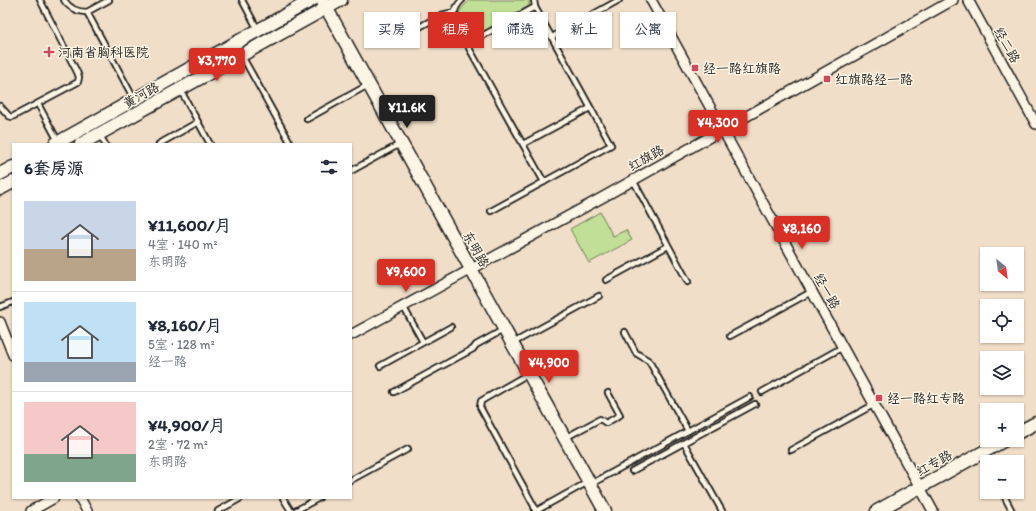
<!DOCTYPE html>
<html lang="zh">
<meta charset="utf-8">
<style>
:root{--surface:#fff;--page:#f2f2f3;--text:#1f2937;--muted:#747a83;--line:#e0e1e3;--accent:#d93025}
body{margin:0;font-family:Itim,"LXGW WenKai TC",sans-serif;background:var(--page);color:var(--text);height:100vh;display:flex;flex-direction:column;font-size:15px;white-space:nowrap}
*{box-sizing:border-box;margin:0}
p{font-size:13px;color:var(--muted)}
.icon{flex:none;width:22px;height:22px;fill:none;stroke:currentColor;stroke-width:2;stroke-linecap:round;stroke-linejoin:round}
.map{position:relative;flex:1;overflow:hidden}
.panel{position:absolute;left:12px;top:143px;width:340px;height:356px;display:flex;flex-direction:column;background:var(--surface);border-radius:0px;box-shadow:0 1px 3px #0004}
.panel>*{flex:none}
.banner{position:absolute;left:364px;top:12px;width:380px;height:36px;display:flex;gap:8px}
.needle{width:26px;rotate:151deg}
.buttons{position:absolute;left:980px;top:247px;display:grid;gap:8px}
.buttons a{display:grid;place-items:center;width:44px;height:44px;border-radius:0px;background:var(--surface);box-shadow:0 1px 3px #0004;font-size:20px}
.price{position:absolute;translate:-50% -34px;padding:0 9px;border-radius:4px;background:var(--accent);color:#fff;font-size:13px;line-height:26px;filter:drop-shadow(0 1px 2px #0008)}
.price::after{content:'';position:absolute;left:50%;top:24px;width:12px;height:9px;margin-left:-6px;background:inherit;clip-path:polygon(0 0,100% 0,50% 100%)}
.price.current{background:#222;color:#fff}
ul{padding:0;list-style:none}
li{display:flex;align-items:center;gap:12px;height:100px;padding:0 12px}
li+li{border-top:1px solid var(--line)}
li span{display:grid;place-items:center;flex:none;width:112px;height:80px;border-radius:0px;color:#555}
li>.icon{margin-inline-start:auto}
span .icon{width:48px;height:48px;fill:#fffc;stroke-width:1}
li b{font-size:17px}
h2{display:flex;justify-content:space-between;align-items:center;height:48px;padding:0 12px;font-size:17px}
.pill{padding:0 14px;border-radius:0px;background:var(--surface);box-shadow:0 1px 3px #0004;font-size:14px;line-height:36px}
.pill.current{background:var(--accent);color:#fff}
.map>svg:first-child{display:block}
</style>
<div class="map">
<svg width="1036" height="511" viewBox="0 0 1036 511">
<rect width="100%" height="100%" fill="#f0dec8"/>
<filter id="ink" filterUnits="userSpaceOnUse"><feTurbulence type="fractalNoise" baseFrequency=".025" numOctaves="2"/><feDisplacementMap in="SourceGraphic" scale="8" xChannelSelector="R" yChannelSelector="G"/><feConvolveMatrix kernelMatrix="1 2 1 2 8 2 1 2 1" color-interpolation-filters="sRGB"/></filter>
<g filter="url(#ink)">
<!-- green -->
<g fill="#c1df97" stroke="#6e7e5a">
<path d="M469 0H529V6L470 39C463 35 455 22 459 13 461 9 466 4 469 0Z"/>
<path d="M600 212 613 236 626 230 632 240 589 263 570 229Z"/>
</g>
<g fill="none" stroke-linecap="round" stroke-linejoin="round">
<!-- lane casing -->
<g stroke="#1c1c1c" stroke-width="8">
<g id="lane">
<path d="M64 0C69 8 78 12 87 12"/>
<path d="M109 0 87 12 134 99"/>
<path d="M242 0 258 30"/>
<path d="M462 0C459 3 456 7 455 11 452 21 460 39 469 43V48L544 182"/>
<path d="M552 37 619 0"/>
<path d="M400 38 441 15 455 12"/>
<path d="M469 43 535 7 534 0"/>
<path d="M242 56 291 144"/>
<path d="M181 91 210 144"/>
<path d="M38 104 58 141"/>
<path d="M0 106 9 116 12 117 78 82 79 77 77 72 40 0"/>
<path d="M307 119 368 85"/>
<path d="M100 135 105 144"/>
<path d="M159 144 198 122"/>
<path d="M523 144 590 108"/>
<path d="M351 171 400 144"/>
<path d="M633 180 688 282"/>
<path d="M491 211 611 145 535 7"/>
<path d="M606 280 668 246"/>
<path d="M403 306 423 342"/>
<path d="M0 307 13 302"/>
<path d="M625 332 636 353 649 361 688 431"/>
<path d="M730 336 813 291"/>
<path d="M513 343 599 296"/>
<path d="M380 366 451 327"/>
<path d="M528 374 481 401 480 407 534 506 535 511"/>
<path d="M394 392 473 349 476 345 503 330"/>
<path d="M762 392 843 347"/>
<path d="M565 438 600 419 606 423 620 415 608 393"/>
<path d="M684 443 722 511"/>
<path d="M791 450 875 404"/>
<path d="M981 454 987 465"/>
<path d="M632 471 755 404"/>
<path d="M351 480 408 449"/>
<path d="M591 484 750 397"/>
<path d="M1002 492 1012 511"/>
<path d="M283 498 291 511"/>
<path d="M218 511 241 498"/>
<path d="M295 511 319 498"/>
<path d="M536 511 588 482"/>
</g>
</g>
<!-- street casing -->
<g stroke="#1c1c1c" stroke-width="12">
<g id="street">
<path d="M651 0 933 511"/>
<path d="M968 0 1036 124"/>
<path d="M0 322 13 355"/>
<path d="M351 335 605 196 953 0"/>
<path d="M80 498 87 511"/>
<path d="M31 511 54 498"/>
</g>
</g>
<!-- secondary casing -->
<g stroke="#1c1c1c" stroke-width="15">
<g id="secondary">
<path d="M322 0 605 511"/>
<path d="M55 144 312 0"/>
<path d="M81 144 341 0"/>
<path d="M0 174 13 167"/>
<path d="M0 189 13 182"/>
<path d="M1017 433 1036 423"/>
<path d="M877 511 1005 440"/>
</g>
</g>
<!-- lane -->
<use href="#lane" stroke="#fcf5e5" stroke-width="4.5"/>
<!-- street -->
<use href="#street" stroke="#fcf5e5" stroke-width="9"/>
<!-- secondary -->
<use href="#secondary" stroke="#fcf5e5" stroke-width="12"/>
</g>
</g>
<!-- markers -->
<g fill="#d1495b" stroke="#fcf5e5" stroke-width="1.5">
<path d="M47 46h4v4h4v4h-4v4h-4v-4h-4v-4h4z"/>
<rect x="691" y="64" width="8" height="8" rx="2"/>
<rect x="823" y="75" width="8" height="8" rx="2"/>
<rect x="875" y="394" width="8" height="8" rx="2"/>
</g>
<g text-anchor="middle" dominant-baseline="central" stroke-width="3" stroke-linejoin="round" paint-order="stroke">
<!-- street labels -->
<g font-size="13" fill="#1c1c1c" stroke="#fcf5e5">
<text transform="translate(1007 45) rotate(61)">经二路</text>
<text transform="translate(141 95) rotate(-29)">黄河路</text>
<text transform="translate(646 158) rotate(-29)">红旗路</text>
<text transform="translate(476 249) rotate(61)">东明路</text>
<text transform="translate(827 291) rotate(61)">经一路</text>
<text transform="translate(934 463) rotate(-29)">红专路</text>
</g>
<!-- poi labels -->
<g font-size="13" fill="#1c1c1c" stroke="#fcf5e5" text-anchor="start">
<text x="58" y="52">河南省胸科医院</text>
<text x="703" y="68">经一路红旗路</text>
<text x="835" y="79">红旗路经一路</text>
<text x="887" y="398">经一路红专路</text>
</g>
</g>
</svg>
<div class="buttons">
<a><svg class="needle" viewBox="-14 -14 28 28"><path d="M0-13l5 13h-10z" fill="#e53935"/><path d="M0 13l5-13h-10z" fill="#747a83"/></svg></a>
<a><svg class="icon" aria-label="locate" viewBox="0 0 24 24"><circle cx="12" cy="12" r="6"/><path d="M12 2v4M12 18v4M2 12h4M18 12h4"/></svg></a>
<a><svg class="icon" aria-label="layers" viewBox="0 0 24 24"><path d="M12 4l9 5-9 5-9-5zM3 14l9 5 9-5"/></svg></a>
<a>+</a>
<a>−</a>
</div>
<b class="price" style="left:217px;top:82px">¥3,770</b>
<b class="price current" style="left:407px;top:129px">¥11.6K</b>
<b class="price" style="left:718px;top:144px">¥4,300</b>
<b class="price" style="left:802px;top:250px">¥8,160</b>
<b class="price" style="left:406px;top:293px">¥9,600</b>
<b class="price" style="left:549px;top:384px">¥4,900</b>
<div class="banner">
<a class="pill">买房</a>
<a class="pill current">租房</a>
<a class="pill">筛选</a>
<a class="pill">新上</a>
<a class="pill">公寓</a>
</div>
<section class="panel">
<h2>6套房源<svg class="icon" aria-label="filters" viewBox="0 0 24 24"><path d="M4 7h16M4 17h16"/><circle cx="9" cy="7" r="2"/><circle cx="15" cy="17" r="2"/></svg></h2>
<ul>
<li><span style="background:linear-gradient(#c9d6e8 60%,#b9a48a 0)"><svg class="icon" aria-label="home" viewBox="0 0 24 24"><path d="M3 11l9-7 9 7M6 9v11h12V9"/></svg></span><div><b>¥11,600/月</b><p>4室 · 140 m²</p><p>东明路</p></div></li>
<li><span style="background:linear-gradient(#bfe0f5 75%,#9aa5b1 0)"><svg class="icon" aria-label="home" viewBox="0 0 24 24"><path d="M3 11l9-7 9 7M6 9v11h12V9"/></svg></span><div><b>¥8,160/月</b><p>5室 · 128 m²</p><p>经一路</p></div></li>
<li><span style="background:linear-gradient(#f6c9c9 65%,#7fa58c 0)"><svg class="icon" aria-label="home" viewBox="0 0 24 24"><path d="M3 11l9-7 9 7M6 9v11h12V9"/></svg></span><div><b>¥4,900/月</b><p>2室 · 72 m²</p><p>东明路</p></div></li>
</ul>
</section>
</div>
